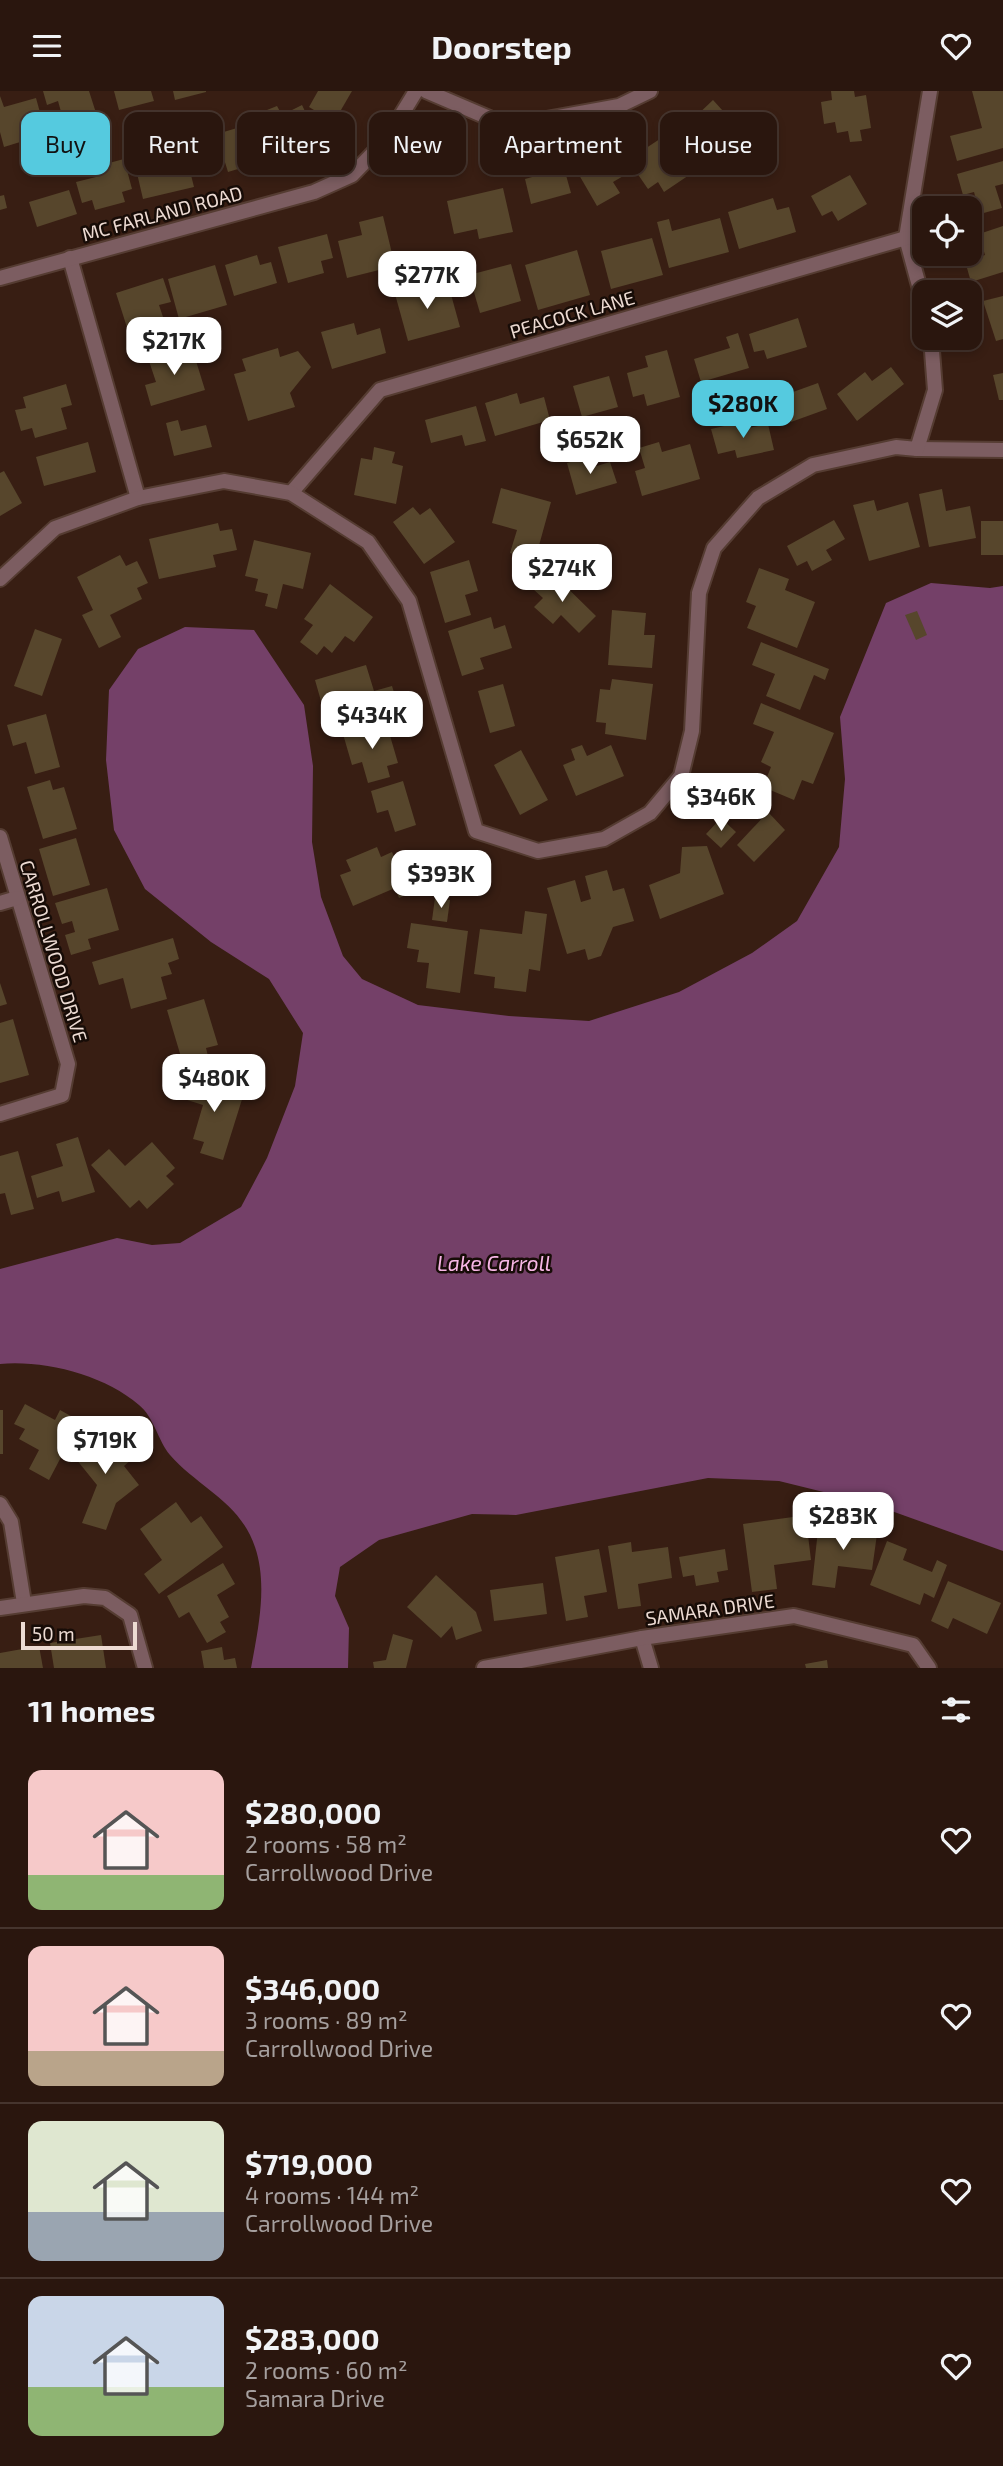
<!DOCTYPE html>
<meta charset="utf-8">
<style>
:root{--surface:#2a160e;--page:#321f17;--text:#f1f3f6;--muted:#a59f9e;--line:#46352e;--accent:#55cadf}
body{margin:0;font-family:"Exo 2",sans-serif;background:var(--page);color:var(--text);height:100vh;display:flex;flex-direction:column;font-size:26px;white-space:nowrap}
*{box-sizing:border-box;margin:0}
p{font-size:23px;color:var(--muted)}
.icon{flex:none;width:38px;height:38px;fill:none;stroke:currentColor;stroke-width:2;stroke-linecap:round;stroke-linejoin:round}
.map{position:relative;height:1577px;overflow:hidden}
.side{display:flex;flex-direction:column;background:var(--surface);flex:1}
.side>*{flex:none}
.banner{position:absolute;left:21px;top:21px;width:962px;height:63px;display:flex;gap:14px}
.buttons{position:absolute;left:912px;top:105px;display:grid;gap:14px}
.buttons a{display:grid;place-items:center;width:70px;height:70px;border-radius:14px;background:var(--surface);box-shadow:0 4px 10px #0003,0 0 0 2px var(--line);font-size:35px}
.scale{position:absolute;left:21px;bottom:18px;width:116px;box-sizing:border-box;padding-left:7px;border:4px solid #eddbd3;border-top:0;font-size:19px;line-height:24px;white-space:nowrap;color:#eddbd3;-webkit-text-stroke:5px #170c07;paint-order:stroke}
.price{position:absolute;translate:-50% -60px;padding:0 16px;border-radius:14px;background:#fff;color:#222;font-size:23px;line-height:46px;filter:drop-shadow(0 2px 4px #0008)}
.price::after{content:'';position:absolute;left:50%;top:42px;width:21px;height:16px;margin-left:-10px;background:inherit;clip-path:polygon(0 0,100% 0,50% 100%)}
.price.on{background:var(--accent);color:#111}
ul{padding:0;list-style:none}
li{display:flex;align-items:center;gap:21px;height:175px;padding:0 28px}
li+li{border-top:2px solid var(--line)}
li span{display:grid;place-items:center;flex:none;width:196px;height:140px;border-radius:14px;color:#555}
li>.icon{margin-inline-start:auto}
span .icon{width:84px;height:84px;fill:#fffc;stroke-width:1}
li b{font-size:30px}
h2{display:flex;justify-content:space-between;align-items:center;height:84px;padding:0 28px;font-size:30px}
.pill{padding:0 24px;border-radius:14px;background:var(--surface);box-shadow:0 4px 10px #0003,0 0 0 2px var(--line);font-size:24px;line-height:63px}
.pill.on{background:var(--accent);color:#111}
header{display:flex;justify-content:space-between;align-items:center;height:91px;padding:0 28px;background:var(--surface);font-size:32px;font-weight:700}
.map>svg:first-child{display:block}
</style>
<header><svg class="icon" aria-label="menu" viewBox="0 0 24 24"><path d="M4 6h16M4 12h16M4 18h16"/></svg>Doorstep<svg class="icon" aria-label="heart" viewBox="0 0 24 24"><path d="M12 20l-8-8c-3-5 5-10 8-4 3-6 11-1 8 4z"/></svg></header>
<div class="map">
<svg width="1003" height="1577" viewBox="0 0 1003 1577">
<rect width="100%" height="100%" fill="#381e13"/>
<!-- water -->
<path fill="#744068" d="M931 492 990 497 1003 495V1460L872 1413 779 1390 708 1387 516 1424 472 1423 379 1449 340 1476 335 1505 349 1537 348 1577H251C258 1539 268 1494 255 1456 240 1411 199 1397 170 1364 158 1350 154 1326 139 1314 104 1284 45 1269 0 1273V1178L117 1147 152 1154 180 1152 241 1116 267 1067 295 995 303 942 269 888 211 851 145 798 114 739 106 669 109 599 138 558 185 536 254 539 304 614 313 675 312 751 321 806 343 865 362 888 418 914 509 925 589 930 679 901 752 862 797 830 839 756 845 688 840 626 886 512Z"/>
<!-- building -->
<g fill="#57462c">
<path d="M43 0H89L97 25 65 35 58 10 47 14Z"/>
<path d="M114 0H151L154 10 119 19Z"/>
<path d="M173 0H206V1L175 9Z"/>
<path d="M318 0H352L334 31 309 16Z"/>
<path d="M831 0H854L855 6 866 4 871 37 860 39 862 50 850 51 848 40 837 42 835 31 824 33 821 11 832 9Z"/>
<path d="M972 0H1003V57L957 70 950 45 982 37Z"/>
<path d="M0 5 4 16 36 7 46 43 4 56 0 41Z"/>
<path d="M713 9 743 42 723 60 693 28Z"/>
<path d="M302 14 321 53 300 63 291 44 281 49 290 68 269 78 251 39 272 29 267 19 277 15 282 24Z"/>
<path d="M678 36 704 74 664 101 658 91 648 98 628 69Z"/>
<path d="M237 37 248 75 228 81 224 68 204 74 197 49Z"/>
<path d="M184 56 194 96 143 108 136 78 146 76 143 66Z"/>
<path d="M595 57 601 68 612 62 625 84 613 91 620 102 597 115 571 70Z"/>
<path d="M124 68 132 98 122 101 125 111 95 119 92 109 82 112 76 91 96 86 94 76Z"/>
<path d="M1003 70V93L995 95 1002 117 980 123 974 101 963 104 957 83Z"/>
<path d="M564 77 571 102 531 113 525 88Z"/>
<path d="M850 84 867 113 838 130 832 120 822 125 811 105Z"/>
<path d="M503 97 513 141 479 148 477 138 454 143 447 110Z"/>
<path d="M69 99 77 123 37 136 29 111Z"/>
<path d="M4 104 7 117 0 119V105Z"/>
<path d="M773 107 777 119 789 116 796 141 739 158 728 121Z"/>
<path d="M383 125 395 175 347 187 338 150 362 144 359 131Z"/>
<path d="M720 127 729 161 669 177 657 131 669 128 672 140Z"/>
<path d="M1003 135V181L971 191 965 170 985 164 979 143Z"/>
<path d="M327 143 333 167 321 170 324 182 288 192 278 156Z"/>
<path d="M652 147 663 184 611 198 601 160Z"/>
<path d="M577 159 590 204 538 219 525 174Z"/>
<path d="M257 164 260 174 271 171 277 192 234 205 225 174Z"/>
<path d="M511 173 521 210 480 222 469 184Z"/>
<path d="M215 174 227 214 179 228 168 188Z"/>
<path d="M163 187 171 211 159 214 163 226 151 230 155 241 131 249 116 202Z"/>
<path d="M447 189 460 236 408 250 395 203Z"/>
<path d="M1003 205V248L996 250 983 210Z"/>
<path d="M798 227 807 256 767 268 764 259 754 261 749 243Z"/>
<path d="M354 232 357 244 380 237 386 262 332 278 321 241Z"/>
<path d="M738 242 749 277 701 291 694 268 730 257 726 246Z"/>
<path d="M192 257 205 299 151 315 145 294 156 291 149 270Z"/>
<path d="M278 257 280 266 298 260 311 276 290 302 295 316 248 330 234 283 246 280 242 268Z"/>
<path d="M667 259 680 306 647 315 644 303 633 306 627 282 648 276 645 265Z"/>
<path d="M891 276 904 293 857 330 837 303 865 281 872 290Z"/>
<path d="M1003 282V309H999L993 284Z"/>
<path d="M609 285 618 316 582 326 573 295Z"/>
<path d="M818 292 827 318 791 331 782 305Z"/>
<path d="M66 293 72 314 61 317 67 338 35 347 32 337 21 340 15 319 26 317 23 306Z"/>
<path d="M517 302 520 313 544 306 550 329 495 345 485 312Z"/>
<path d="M476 315 486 350 465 355 462 344 431 352 425 329Z"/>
<path d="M178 329 181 340 206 334 212 356 174 365 166 332Z"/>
<path d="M742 331 744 338 768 333 774 359 737 367 735 359 718 363 711 338Z"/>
<path d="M88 351 96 381 44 395 36 366Z"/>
<path d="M659 351 662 361 690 353 700 388 642 405 635 380 645 377 639 357Z"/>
<path d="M374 356 395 361 392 372 403 375 396 413 354 404 361 367 372 369Z"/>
<path d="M587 366 590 377 610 371 617 392 576 404 567 372Z"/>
<path d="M4 380 22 412 0 425V382Z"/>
<path d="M501 397 551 411 535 469 510 462 517 439 492 432Z"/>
<path d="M942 398 946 420 970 415 976 447 929 456 919 403Z"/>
<path d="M874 409 877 420 908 411 920 456 869 470 853 414Z"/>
<path d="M413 416 420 424 430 417 455 451 424 473 393 431Z"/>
<path d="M834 429 845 448 826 459 832 469 812 480 807 470 797 475 787 455Z"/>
<rect x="981" y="430" width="22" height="34"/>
<path d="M218 432 220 440 232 438 237 459 213 464 216 476 159 488 149 448Z"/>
<path d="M254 449 311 462 303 498 283 493 277 518 265 515 268 503 255 500 258 488 245 485Z"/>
<path d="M120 464 126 475 137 470 148 492 137 497 142 508 110 524 121 546 99 557 82 524 93 519 77 486Z"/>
<path d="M469 469 478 500 465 504 471 524 445 532 430 481Z"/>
<path d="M759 477 789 488 785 499 815 511 797 557 747 537 756 515 746 511Z"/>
<path d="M550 480 596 525 579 542 561 524 553 533 534 516 543 507 533 498Z"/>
<path d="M330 493 373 526 354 551 345 545 332 562 324 555 317 564 300 551 313 534 304 528Z"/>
<path d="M612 519 646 522 644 544H655L652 577 608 574Z"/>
<path d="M917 520 927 544 916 549 905 524Z"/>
<path d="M491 526 494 538 505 534 512 557 480 567 484 578 462 585 448 540Z"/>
<path d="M35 538 62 548 42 605 14 595Z"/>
<path d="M761 551 829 578 825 589 814 584 800 619 766 605 775 583 752 574Z"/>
<path d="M366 574 374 600 392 595 399 617 329 638 315 589Z"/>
<path d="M612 588 653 593 646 649 605 643 606 632 596 631 600 598 610 599Z"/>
<path d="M503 593 515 635 490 642 478 600Z"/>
<path d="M761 612 834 642 813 693 802 689 794 709 763 696 771 676 761 671 774 641 753 633Z"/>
<path d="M46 623 60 676 35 683 26 651 13 655 7 634Z"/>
<path d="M386 631 398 672 387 675 390 686 368 692 362 671 352 674 343 643Z"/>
<path d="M582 654 587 665 611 654 624 685 576 705 563 674 575 669 571 658Z"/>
<path d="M521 659 548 709 520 724 494 674Z"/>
<path d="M50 689 53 699 64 696 77 738 43 748 27 696Z"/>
<path d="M403 690 416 734 395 741 388 719 377 722 371 700Z"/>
<path d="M768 721 785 739 754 771 737 754Z"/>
<path d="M721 727 736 741 721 757 706 743Z"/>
<path d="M76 747 90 794 53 805 39 758Z"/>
<path d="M707 755 724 803 660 828 649 794 680 782 682 756Z"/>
<path d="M377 756 381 766 392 761 401 782 411 777 415 787 405 792 410 802 399 807 395 797 353 815 340 784 351 780 346 769Z"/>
<path d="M607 779 613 800 624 797 634 830 613 836 601 865 588 869 585 858 567 863 547 797 575 789 581 811 591 808 585 785Z"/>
<path d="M107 797 119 839 88 848 91 858 71 864 65 844 75 841 72 830 62 833 55 812Z"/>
<path d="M435 807 450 809 447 831 432 829Z"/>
<path d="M525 820 547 823 540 880 529 878 526 901 494 897 495 886 474 883 480 838 522 843Z"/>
<path d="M411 832 468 840 460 902 426 897 429 872 417 871 419 859 407 857Z"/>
<path d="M173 847 179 868 168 872 172 883 161 886 167 908 131 918 123 887 99 894 92 871Z"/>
<path d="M0 892 7 913 0 915Z"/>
<path d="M204 908 218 954 206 957 209 969 184 976 167 919Z"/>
<path d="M13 928 29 984 0 992V932Z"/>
<path d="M188 984 244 1002 223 1069 200 1062 204 1051 193 1048 203 1014 181 1007Z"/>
<path d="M78 1046 95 1101 62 1111 59 1100 37 1107 31 1085 63 1075 56 1053Z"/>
<path d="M152 1051 175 1077 166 1085 174 1093 147 1118 139 1109 130 1117 91 1074 109 1058 125 1075Z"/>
<path d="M18 1060 34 1118 11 1124 5 1102 0 1103V1065Z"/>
<path d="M25 1313 55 1329 60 1319 80 1330 49 1389 29 1378 39 1359 19 1348 25 1338 14 1333Z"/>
<rect x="0" y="1319" width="3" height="44"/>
<path d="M94 1338 101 1348 110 1341 132 1368 124 1375 139 1394 116 1412 106 1439 82 1432 97 1394 76 1368 84 1361 77 1352Z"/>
<path d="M176 1411 191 1432 201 1425 223 1456 159 1503 144 1483 162 1469 140 1438Z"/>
<path d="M793 1426 794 1437 807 1436 811 1469 774 1474 777 1498 752 1501 743 1433Z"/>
<path d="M843 1432 878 1436 872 1479 838 1475 835 1497 812 1494 818 1439 842 1442Z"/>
<path d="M887 1450 907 1458 903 1469 932 1481 937 1469 947 1474 934 1507 924 1502 920 1514 870 1494Z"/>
<path d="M631 1451 632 1461 668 1456 672 1487 638 1493 641 1515 618 1518 608 1455Z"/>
<path d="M599 1458 607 1501 584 1505 588 1526 566 1530 555 1466Z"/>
<path d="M725 1458 728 1479 717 1481 719 1491 696 1495 694 1484 683 1486 679 1466Z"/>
<path d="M223 1472 235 1493 217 1504 229 1526 220 1531 226 1541 207 1552 189 1521 179 1527 167 1505Z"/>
<path d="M436 1484 476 1521 482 1540 456 1549 452 1535 441 1547 407 1516Z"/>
<path d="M948 1490 1001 1512 987 1543 953 1527 948 1538 931 1530Z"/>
<path d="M543 1492 547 1523 494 1530 490 1499Z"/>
<path d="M393 1543 413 1549 406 1577H374L373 1571 386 1569Z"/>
<path d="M101 1544 106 1577H54L50 1552Z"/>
<path d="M39 1555 43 1577H0V1562Z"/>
<path d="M222 1556 224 1569 235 1567 237 1577H204L201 1560Z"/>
<path d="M827 1569 828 1577H806L805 1573Z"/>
</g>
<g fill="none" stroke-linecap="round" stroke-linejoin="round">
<!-- minor casing -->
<g stroke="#553c32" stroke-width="18">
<g id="minor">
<path d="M426 0 508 35 619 15 650 0"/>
<path d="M70 167 138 407"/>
<path d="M0 187 314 101 352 84 386 49 416 0"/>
<path d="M924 213 906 147 930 0"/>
<path d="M917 358 1003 359"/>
<path d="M291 402 380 299 906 147"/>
<path d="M0 488 55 437 138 407 224 390 291 402 368 451 409 510 476 740 538 760 604 748 650 722 681 685 692 640 699 502 714 457 758 407 813 374 896 356 917 358 935 299 931 247"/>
<path d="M0 746 68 973 62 1004 0 1023"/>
<path d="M0 812 17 807"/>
<path d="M0 1413 11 1431 24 1512"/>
<path d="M0 1517 84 1505 105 1507 130 1524 145 1577"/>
<path d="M642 1547 651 1577"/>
<path d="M484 1577 642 1547 794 1525 913 1554 929 1577"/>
</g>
</g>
<!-- minor -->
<use href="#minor" stroke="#7c5d61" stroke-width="14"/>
</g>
<g text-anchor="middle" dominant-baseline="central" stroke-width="5" stroke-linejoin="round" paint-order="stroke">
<!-- street labels -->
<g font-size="19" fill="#eddbd3" stroke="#170c07">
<text transform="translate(162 122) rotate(-15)">MC FARLAND ROAD</text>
<text transform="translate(572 223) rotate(-16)">PEACOCK LANE</text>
<text transform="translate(54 860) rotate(73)">CARROLLWOOD DRIVE</text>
<text transform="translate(710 1518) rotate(-8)">SAMARA DRIVE</text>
</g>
<!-- water labels -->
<g font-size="21" font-style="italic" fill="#f8b7e6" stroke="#170c07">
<text x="494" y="1171">Lake Carroll</text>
</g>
</g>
</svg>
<div class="buttons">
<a><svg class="icon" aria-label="locate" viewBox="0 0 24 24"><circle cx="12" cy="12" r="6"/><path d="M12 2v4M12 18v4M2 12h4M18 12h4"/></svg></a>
<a><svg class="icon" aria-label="layers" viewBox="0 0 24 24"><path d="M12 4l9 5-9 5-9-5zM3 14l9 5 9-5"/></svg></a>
</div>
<div class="scale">50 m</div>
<b class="price" style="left:427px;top:220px">$277K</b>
<b class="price" style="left:174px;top:286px">$217K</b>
<b class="price on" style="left:743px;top:349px">$280K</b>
<b class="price" style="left:590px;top:385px">$652K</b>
<b class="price" style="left:562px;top:513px">$274K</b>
<b class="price" style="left:372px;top:660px">$434K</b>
<b class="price" style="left:721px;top:742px">$346K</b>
<b class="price" style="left:441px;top:819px">$393K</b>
<b class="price" style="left:214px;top:1023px">$480K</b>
<b class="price" style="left:105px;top:1385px">$719K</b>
<b class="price" style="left:843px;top:1461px">$283K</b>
<div class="banner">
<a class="pill on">Buy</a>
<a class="pill">Rent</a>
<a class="pill">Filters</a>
<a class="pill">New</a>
<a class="pill">Apartment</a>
<a class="pill">House</a>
</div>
</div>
<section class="side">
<h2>11 homes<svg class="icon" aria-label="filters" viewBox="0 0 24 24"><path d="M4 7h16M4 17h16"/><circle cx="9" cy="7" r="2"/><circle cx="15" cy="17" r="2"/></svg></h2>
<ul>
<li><span style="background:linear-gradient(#f6c9c9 75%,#8fb573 0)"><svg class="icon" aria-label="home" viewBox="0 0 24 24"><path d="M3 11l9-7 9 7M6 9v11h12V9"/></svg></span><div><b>$280,000</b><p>2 rooms · 58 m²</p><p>Carrollwood Drive</p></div><svg class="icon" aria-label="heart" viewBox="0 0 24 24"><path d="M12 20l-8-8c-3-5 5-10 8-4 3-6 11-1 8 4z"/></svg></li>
<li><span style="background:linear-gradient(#f6c9c9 75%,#b9a48a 0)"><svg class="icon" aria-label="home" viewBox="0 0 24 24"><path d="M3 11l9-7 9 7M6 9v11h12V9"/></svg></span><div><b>$346,000</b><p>3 rooms · 89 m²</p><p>Carrollwood Drive</p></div><svg class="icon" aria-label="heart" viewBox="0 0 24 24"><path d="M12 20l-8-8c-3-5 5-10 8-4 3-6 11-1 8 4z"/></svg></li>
<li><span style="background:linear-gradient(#dfe7d0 65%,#9aa5b1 0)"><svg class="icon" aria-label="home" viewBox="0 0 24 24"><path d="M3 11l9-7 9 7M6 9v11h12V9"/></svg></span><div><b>$719,000</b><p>4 rooms · 144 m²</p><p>Carrollwood Drive</p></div><svg class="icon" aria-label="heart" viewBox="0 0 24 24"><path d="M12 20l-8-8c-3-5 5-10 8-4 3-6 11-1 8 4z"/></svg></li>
<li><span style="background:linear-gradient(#c9d6e8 65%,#8fb573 0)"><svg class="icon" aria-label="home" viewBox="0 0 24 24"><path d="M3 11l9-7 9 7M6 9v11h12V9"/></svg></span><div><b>$283,000</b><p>2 rooms · 60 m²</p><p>Samara Drive</p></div><svg class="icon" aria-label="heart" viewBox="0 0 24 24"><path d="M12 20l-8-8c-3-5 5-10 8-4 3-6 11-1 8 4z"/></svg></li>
</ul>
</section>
